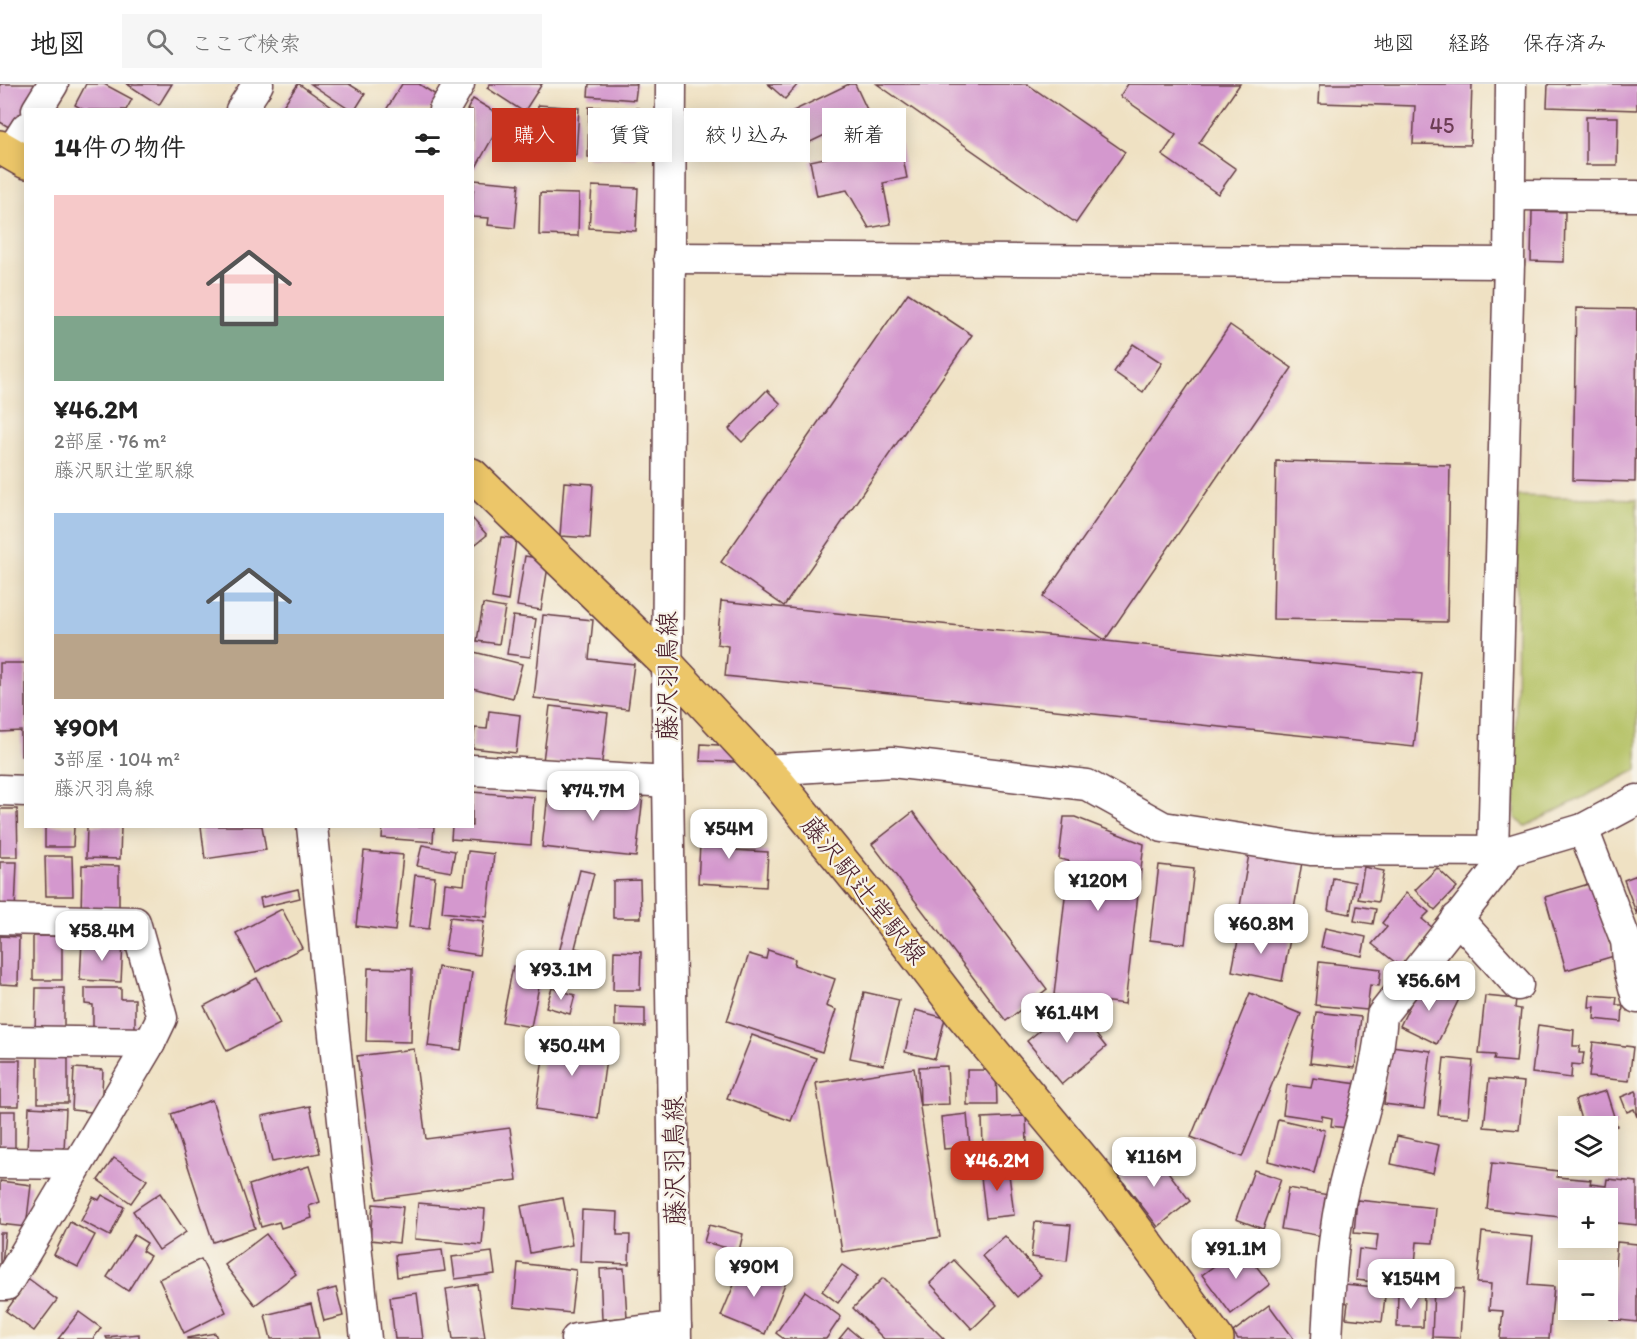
<!DOCTYPE html>
<html lang="ja">
<meta charset="utf-8">
<style>
:root{--surface:#fff;--page:#f6f6f6;--text:#222;--muted:#767676;--line:#e0e0e0;--accent:#c8321e}
body{margin:0;font-family:Itim,"Klee One",sans-serif;background:var(--page);color:var(--text);height:100vh;display:flex;flex-direction:column;font-size:22px;white-space:nowrap}
*{box-sizing:border-box;margin:0}
p{font-size:20px;color:var(--muted)}
.icon{flex:none;width:33px;height:33px;fill:none;stroke:currentColor;stroke-width:2;stroke-linecap:round;stroke-linejoin:round}
.map{position:relative;flex:1;overflow:hidden}
.panel{position:absolute;left:24px;top:24px;width:450px;height:720px;display:flex;flex-direction:column;background:var(--surface);border-radius:0px;box-shadow:0 3px 15px #0003}
.panel>*{flex:none}
.guide{position:absolute;left:492px;top:24px;width:570px;height:54px;display:flex;gap:12px}
.tools{position:absolute;left:1558px;top:1032px;display:grid;gap:12px}
.tools a{display:grid;place-items:center;width:60px;height:60px;border-radius:0px;background:var(--surface);box-shadow:0 3px 15px #0003;font-size:30px}
.price{position:absolute;translate:-50% -51px;padding:0 14px;border-radius:12px;background:#fff;color:#222;font-size:20px;line-height:39px;filter:drop-shadow(0 2px 3px #0008)}
.price::after{content:'';position:absolute;left:50%;top:36px;width:18px;height:14px;margin-left:-9px;background:inherit;clip-path:polygon(0 0,100% 0,50% 100%)}
.price.on{background:var(--accent);color:#fff}
ul{padding:0;list-style:none}
li{display:grid;align-content:center;gap:12px;height:318px;padding:0 30px}
li span{display:grid;place-items:center;height:186px;border-radius:0px;color:#555}
li>.icon{margin-inline-start:auto}
span .icon{width:108px;height:108px;fill:#fffc;stroke-width:1}
li b{font-size:26px}
h2{display:flex;justify-content:space-between;align-items:center;height:72px;padding:0 30px;font-size:26px}
.chip{padding:0 21px;border-radius:0px;background:var(--surface);box-shadow:0 3px 15px #0003;font-size:21px;line-height:54px}
.chip.on{background:var(--accent);color:#fff}
header{display:flex;align-items:center;gap:36px;box-sizing:border-box;height:84px;padding:0 30px;background:var(--surface);border-bottom:2px solid var(--line)}
header strong{font-size:28px}
nav{display:flex;gap:33px;margin-inline-start:auto;font-size:21px}
.search{width:420px;height:54px;background:var(--page);display:flex;align-items:center;gap:15px;box-sizing:border-box;padding:0 21px;border-radius:0px;color:var(--muted);font-size:22px}
.map>svg:first-child{display:block}
</style>
<header>
<strong>地図</strong>
<div class="search"><svg class="icon" aria-label="search" viewBox="0 0 24 24"><circle cx="10" cy="10" r="6"/><path d="M15 15l6 6"/></svg>ここで検索</div>
<nav><a>地図</a><a>経路</a><a>保存済み</a></nav>
</header>
<div class="map">
<svg width="1637" height="1255" viewBox="0 0 1637 1255">
<rect width="100%" height="100%" fill="#f7f3e8"/>
<filter id="ink" filterUnits="userSpaceOnUse"><feTurbulence type="fractalNoise" baseFrequency=".0167" numOctaves="2"/><feDisplacementMap in="SourceGraphic" scale="12" xChannelSelector="R" yChannelSelector="G"/><feConvolveMatrix kernelMatrix="1 2 1 2 8 2 1 2 1" color-interpolation-filters="sRGB"/></filter>
<filter id="wash" filterUnits="userSpaceOnUse"><feTurbulence type="fractalNoise" baseFrequency=".008" numOctaves="4" result="noise"/><feDisplacementMap in="SourceGraphic" scale="24" xChannelSelector="R" yChannelSelector="G"/><feGaussianBlur stdDeviation="1.35" result="paint"/><feColorMatrix in="noise" values="0 0 0 0 0 0 0 0 0 0 0 0 0 0 0 0 0 1.4 0 .05"/><feComposite in="paint" operator="in"/></filter>
<g filter="url(#wash)">
<rect width="100%" height="100%" fill="#efe1c3"/>
<!-- green -->
<path fill="#b4c163" stroke="#7f7047" stroke-width="1.5" d="M1518 412 1637 415V686L1526 742 1515 734Z"/>
<g id="blocks">
<!-- building -->
<g fill="#d498ce">
<path d="M0 0H41L14 46 0 38Z"/>
<path d="M86 0H104L132 15 126 26H84L75 21Z"/>
<path d="M127 0H172L159 21Z"/>
<path d="M298 0H299L336 26H280Z"/>
<path d="M311 0H349L365 10 355 26H350Z"/>
<path d="M402 0H419L439 13 431 26H386Z"/>
<path d="M490 0H542L524 28 487 4Z"/>
<path d="M589 0H637L635 16 588 12Z"/>
<path d="M768 0H798L785 15Z"/>
<path d="M849 0H855L869 30 781 72 766 40Z"/>
<path d="M877 0H1027L1125 68 1076 139Z"/>
<path d="M1128 0H1240L1199 59 1236 85 1218 110 1162 71 1176 51 1120 12Z"/>
<path d="M1320 0H1472L1470 61 1413 60 1415 22 1319 19Z"/>
<path d="M1548 0H1637V26L1547 23Z"/>
<path d="M473 15 504 33 475 85 472 83V26H467Z"/>
<path d="M538 21 579 24 576 71 535 68Z"/>
<path d="M589 23 638 24 637 74 588 73Z"/>
<path d="M1586 33H1618L1617 81H1586Z"/>
<path d="M900 59 907 94 883 99 891 140 869 144 847 106 817 112 810 77Z"/>
<path d="M474 96 519 100 515 144 488 141 489 134 472 133Z"/>
<path d="M592 102 638 104 636 147 589 144Z"/>
<path d="M540 109 579 110 578 152 539 151Z"/>
<path d="M1532 127 1565 128 1564 178 1531 177Z"/>
<path d="M908 209 972 251 784 522 721 478Z"/>
<path d="M1576 224 1637 225 1635 398 1573 396Z"/>
<path d="M1230 241 1292 284 1105 556 1043 513Z"/>
<path d="M1133 260 1162 279 1143 308 1114 288Z"/>
<path d="M767 306 781 320 742 358 729 345Z"/>
<path d="M1276 377 1450 381 1447 538 1273 535Z"/>
<path d="M564 398 593 400 590 454 560 452Z"/>
<path d="M472 434 487 451 472 463Z"/>
<path d="M501 453 516 455 508 517 492 514Z"/>
<path d="M525 472 549 476 541 526 517 522Z"/>
<path d="M721 517 1422 590 1414 663 725 592 728 562 717 560Z"/>
<path d="M483 520 505 524 499 560 477 557Z"/>
<path d="M543 531 593 536 589 575 634 580 628 625 534 614Z"/>
<path d="M513 532 536 535 530 573 507 570Z"/>
<path d="M474 568 522 580 513 614 472 604Z"/>
<path d="M0 579H26V672H21V647L0 648Z"/>
<path d="M550 622 608 629 601 685 543 677Z"/>
<path d="M489 627 520 631 516 669 472 664 475 644 487 645Z"/>
<path d="M701 660 735 662V678L700 677Z"/>
<path d="M549 702 643 712 636 773 542 763Z"/>
<path d="M472 708 534 713 531 761 451 755 452 742H472Z"/>
<path d="M0 725H17L18 773H0Z"/>
<path d="M913 728 1047 905 1006 937 872 760Z"/>
<path d="M1064 733H1075L1144 760 1125 920 1054 911 1069 777 1059 775Z"/>
<path d="M701 740 735 742 733 766 768 768 766 803 698 799Z"/>
<path d="M45 742H74L73 763H45Z"/>
<path d="M87 742H121L120 775 86 774Z"/>
<path d="M201 742H262L266 766 205 775Z"/>
<path d="M383 742H434L433 758 382 754Z"/>
<path d="M422 761 455 767 451 788 417 782Z"/>
<path d="M364 767 403 771 395 847 356 842Z"/>
<path d="M468 767 494 770 487 833 442 828 445 799 464 801Z"/>
<path d="M1249 770 1302 778 1291 843 1238 834Z"/>
<path d="M45 772H72L73 812H46Z"/>
<path d="M0 778H17L15 827 0 826Z"/>
<path d="M82 781 119 782V832H81Z"/>
<path d="M1159 781 1194 785 1185 860 1150 856Z"/>
<path d="M1364 783 1384 787 1378 818 1358 815Z"/>
<path d="M1437 784 1457 803 1435 826 1415 806Z"/>
<path d="M580 786 594 789 575 864 588 867 580 895 554 888Z"/>
<path d="M415 791 435 793 429 845 409 843Z"/>
<path d="M1637 791V831L1624 796Z"/>
<path d="M1333 794 1355 798 1350 830 1328 826Z"/>
<path d="M640 796 641 834H613V797Z"/>
<path d="M1592 799 1614 872 1566 886 1545 813Z"/>
<path d="M298 805 300 814 262 823 260 814Z"/>
<path d="M1406 809 1429 828 1422 835 1433 844 1401 883 1372 860 1387 843 1382 839Z"/>
<path d="M1357 822 1376 825 1373 840 1354 837Z"/>
<path d="M282 825 302 864 256 888 236 849Z"/>
<path d="M450 833 484 837 479 871 445 866Z"/>
<path d="M1325 844 1366 853 1362 872 1321 863Z"/>
<path d="M1240 846 1290 855 1282 897 1232 887Z"/>
<path d="M0 852 19 853 18 901 0 900Z"/>
<rect x="33" y="852" width="29" height="44"/>
<path d="M82 857 123 859 121 898 80 896Z"/>
<path d="M768 866 795 875 794 881 835 895 826 922 836 926 822 968 727 937 749 870 766 875Z"/>
<path d="M614 867 641 868 640 906H613Z"/>
<path d="M1319 878 1381 885 1379 902 1370 901 1367 926 1315 921Z"/>
<path d="M513 882 542 887 531 943 502 938Z"/>
<path d="M438 883 472 888 461 966 428 962Z"/>
<path d="M368 884 412 885 411 958 366 957Z"/>
<path d="M257 894 280 940 227 967 204 922Z"/>
<path d="M1422 896 1459 915 1437 960 1400 942Z"/>
<path d="M36 904H64V950H35Z"/>
<path d="M85 904H121V915H135V948L93 947V921L85 920Z"/>
<path d="M552 904 575 911 570 930 546 923Z"/>
<path d="M864 908 899 916 884 981 850 974Z"/>
<path d="M1250 909 1301 930 1242 1073 1191 1053Z"/>
<path d="M1590 911 1617 913 1616 921H1623L1622 938 1594 935 1595 923H1589Z"/>
<path d="M1485 912 1516 915 1515 924 1521 925 1516 978 1494 976 1495 971 1479 970Z"/>
<path d="M1072 920 1106 963 1062 1000 1027 957Z"/>
<path d="M615 923 645 924V943L615 942Z"/>
<path d="M915 926 945 934 935 975 905 968Z"/>
<path d="M1316 928 1361 933 1355 984 1310 979Z"/>
<path d="M1538 941 1574 946 1573 962H1580L1579 969H1584L1582 981 1572 980 1571 994 1532 989Z"/>
<path d="M752 951 816 974 791 1037 727 1014Z"/>
<path d="M546 952 608 960 598 1034 536 1025Z"/>
<path d="M1593 958 1633 963 1629 997 1589 993Z"/>
<path d="M1391 962 1431 967 1424 1025 1384 1020Z"/>
<path d="M414 965 426 1055 510 1044 517 1096 377 1115 357 972Z"/>
<rect x="38" y="972" width="30" height="47"/>
<path d="M1444 974 1473 977 1468 1033 1438 1031Z"/>
<path d="M0 976H20L19 1022H0Z"/>
<path d="M947 982 949 1020 920 1021 919 983Z"/>
<path d="M74 984 103 986 101 1029 72 1026Z"/>
<path d="M914 984 940 1153 842 1168 816 999Z"/>
<path d="M967 986H996L997 1021H967Z"/>
<path d="M1313 994 1358 1000 1347 1044 1331 1042 1332 1034 1322 1032V1036L1283 1030 1287 1001 1311 1004Z"/>
<path d="M1489 995 1524 998 1519 1046 1484 1043Z"/>
<path d="M1606 1007 1617 1042 1608 1045V1042H1583L1575 1016Z"/>
<path d="M1636 1007 1637 1009V1033L1634 1025 1627 1028 1621 1013Z"/>
<path d="M212 1016 255 1144 213 1158 171 1030Z"/>
<path d="M310 1022 320 1069 272 1078 262 1032Z"/>
<path d="M29 1023 66 1025 64 1067 27 1065Z"/>
<rect x="0" y="1027" width="15" height="48"/>
<path d="M967 1030 970 1063 944 1065 941 1033Z"/>
<path d="M1026 1032 1027 1060 983 1062 982 1034Z"/>
<path d="M1278 1035 1325 1046 1314 1089 1268 1077Z"/>
<path d="M1397 1052 1439 1061 1433 1089 1391 1080Z"/>
<path d="M1151 1065 1190 1117 1158 1143 1118 1091Z"/>
<path d="M114 1074 147 1096 131 1119 98 1096Z"/>
<path d="M1492 1079 1558 1087 1557 1093 1591 1096 1590 1100 1606 1102 1607 1095 1637 1098V1141L1608 1138V1114H1569V1134L1487 1125Z"/>
<path d="M309 1082 320 1118 309 1122 312 1134 281 1144 279 1138 261 1143 249 1101Z"/>
<path d="M1008 1082 1014 1131 986 1134 980 1085Z"/>
<path d="M1254 1086 1281 1095 1263 1145 1236 1135Z"/>
<path d="M0 1097 31 1101 26 1143 0 1140Z"/>
<path d="M1288 1104 1329 1111 1322 1152 1281 1145Z"/>
<path d="M160 1109 186 1148 159 1166 133 1127Z"/>
<path d="M102 1111 124 1123 110 1152 81 1137 93 1113 99 1116Z"/>
<path d="M563 1114 572 1161 530 1169 521 1122Z"/>
<path d="M1357 1116 1436 1124 1433 1159 1417 1158 1413 1202 1356 1196 1359 1165 1376 1167 1378 1151 1354 1149Z"/>
<path d="M418 1119 485 1125 482 1161 415 1155Z"/>
<path d="M373 1120 403 1123 399 1159 370 1156Z"/>
<path d="M582 1126 618 1128 617 1151H630L629 1180 580 1178Z"/>
<path d="M70 1138 95 1151 78 1183 54 1171Z"/>
<path d="M1035 1138 1071 1141 1067 1177 1031 1173Z"/>
<path d="M709 1141 743 1150 739 1167 704 1158Z"/>
<path d="M1482 1148 1533 1153 1528 1201 1554 1203 1549 1255H1500L1503 1227 1489 1226 1491 1200 1477 1199Z"/>
<path d="M0 1149H5L2 1180H0Z"/>
<path d="M266 1150 296 1190 255 1221 225 1181Z"/>
<path d="M134 1151 147 1159 142 1167 150 1172 128 1207 107 1193Z"/>
<path d="M1005 1152 1041 1192 1017 1213 982 1172Z"/>
<path d="M1617 1158 1637 1160V1238L1610 1235Z"/>
<path d="M1241 1162 1270 1200 1231 1230 1202 1191Z"/>
<path d="M442 1166 445 1187 397 1193 395 1171Z"/>
<path d="M492 1168 495 1190 455 1195 452 1173Z"/>
<path d="M201 1175 226 1228 184 1249 159 1195Z"/>
<path d="M954 1176 997 1221 972 1245 930 1199Z"/>
<path d="M744 1177 787 1195 765 1250 721 1232Z"/>
<path d="M518 1179 576 1186 571 1229 514 1223Z"/>
<path d="M842 1181 858 1192 838 1219 822 1207Z"/>
<path d="M624 1184 627 1234 602 1235 600 1185Z"/>
<path d="M883 1194 944 1255H884L853 1224Z"/>
<path d="M29 1195 57 1216 34 1247 6 1227Z"/>
<path d="M477 1200 485 1254 453 1255 446 1205Z"/>
<path d="M1344 1200 1386 1204 1382 1238 1346 1234 1348 1219 1343 1218Z"/>
<path d="M336 1204 343 1232 324 1237 317 1209Z"/>
<path d="M1434 1204 1463 1205 1460 1254 1432 1253Z"/>
<path d="M805 1207 841 1233 826 1255H784L776 1249Z"/>
<path d="M417 1209 423 1255H395L390 1213Z"/>
<path d="M1398 1209H1424L1423 1243H1397Z"/>
<path d="M311 1220 319 1254 271 1255 265 1231Z"/>
<path d="M1269 1221 1294 1255H1238L1233 1248Z"/>
<path d="M79 1228 101 1244 93 1255H58Z"/>
<path d="M848 1244 861 1255H839Z"/>
<path d="M215 1249 217 1255H187V1254Z"/>
<path d="M139 1250V1255H107L106 1253Z"/>
</g>
</g>
</g>
<g filter="url(#ink)">
<use href="#blocks" fill-opacity="0" stroke="#633c42" stroke-width="1.5"/>
<g fill="none" stroke-linecap="round" stroke-linejoin="round">
<!-- minor casing -->
<g stroke="#633c42" stroke-width="33">
<g id="minor">
<path d="M671 0 667 625 676 1255"/>
<path d="M37 26 53 0"/>
<path d="M241 26 258 0"/>
<path d="M444 26 459 0"/>
<path d="M10 69 26 44"/>
<path d="M1510 111 1637 112"/>
<path d="M669 174 1509 179"/>
<path d="M472 686 668 698"/>
<path d="M765 686 892 678 1087 701 1163 743 1311 766 1509 767 1583 745 1637 716"/>
<path d="M0 706 26 707"/>
<path d="M312 742 366 1255"/>
<path d="M1583 745 1626 857 1629 885 1637 914"/>
<path d="M1493 768 1509 179 1511 0"/>
<path d="M1457 834 1518 901"/>
<path d="M0 835 135 838 162 934 150 959 6 1201H0"/>
<path d="M0 957 150 959"/>
<path d="M0 1079 77 1080"/>
<path d="M576 1255 676 1243"/>
<path d="M1327 1255C1330 1203 1332 1151 1344 1101 1358 1044 1378 990 1382 931L1501 780 1509 767"/>
</g>
</g>
<!-- major casing -->
<g stroke="#633c42" stroke-width="36">
<g id="major">
<path d="M0 63 26 78"/>
<path d="M472 391 667 580 778 699 877 820 963 932 1098 1094 1217 1255"/>
</g>
</g>
<!-- minor -->
<use href="#minor" stroke="#fff" stroke-width="30"/>
<!-- major -->
<use href="#major" stroke="#ecc669" stroke-width="33"/>
</g>
</g>
<g text-anchor="middle" dominant-baseline="central" stroke-width="4.5" stroke-linejoin="round" paint-order="stroke">
<!-- number labels -->
<g font-size="22" fill="#6c3d54">
<text x="1442" y="41">45</text>
</g>
<!-- street labels -->
<g font-size="26" fill="#4a1f2b" stroke="#f7f3e8">
<text transform="translate(667 592) rotate(-90)">藤沢羽鳥線</text>
<text transform="translate(864 806) rotate(51)">藤沢駅辻堂駅線</text>
<text transform="translate(674 1077) rotate(-91)">藤沢羽鳥線</text>
</g>
</g>
</svg>
<div class="tools">
<a><svg class="icon" aria-label="layers" viewBox="0 0 24 24"><path d="M12 4l9 5-9 5-9-5zM3 14l9 5 9-5"/></svg></a>
<a>+</a>
<a>−</a>
</div>
<b class="price" style="left:593px;top:738px">¥74.7M</b>
<b class="price" style="left:729px;top:776px">¥54M</b>
<b class="price" style="left:1098px;top:828px">¥120M</b>
<b class="price" style="left:1261px;top:871px">¥60.8M</b>
<b class="price" style="left:102px;top:878px">¥58.4M</b>
<b class="price" style="left:561px;top:917px">¥93.1M</b>
<b class="price" style="left:1429px;top:928px">¥56.6M</b>
<b class="price" style="left:1067px;top:960px">¥61.4M</b>
<b class="price" style="left:572px;top:993px">¥50.4M</b>
<b class="price" style="left:1154px;top:1104px">¥116M</b>
<b class="price on" style="left:997px;top:1108px">¥46.2M</b>
<b class="price" style="left:1236px;top:1196px">¥91.1M</b>
<b class="price" style="left:754px;top:1214px">¥90M</b>
<b class="price" style="left:1411px;top:1226px">¥154M</b>
<div class="guide">
<a class="chip on">購入</a>
<a class="chip">賃貸</a>
<a class="chip">絞り込み</a>
<a class="chip">新着</a>
</div>
<section class="panel">
<h2>14件の物件<svg class="icon" aria-label="filters" viewBox="0 0 24 24"><path d="M4 7h16M4 17h16"/><circle cx="9" cy="7" r="2"/><circle cx="15" cy="17" r="2"/></svg></h2>
<ul>
<li><span style="background:linear-gradient(#f6c9c9 65%,#7fa58c 0)"><svg class="icon" aria-label="home" viewBox="0 0 24 24"><path d="M3 11l9-7 9 7M6 9v11h12V9"/></svg></span><div><b>¥46.2M</b><p>2部屋 · 76 m²</p><p>藤沢駅辻堂駅線</p></div></li>
<li><span style="background:linear-gradient(#a9c7e8 65%,#b9a48a 0)"><svg class="icon" aria-label="home" viewBox="0 0 24 24"><path d="M3 11l9-7 9 7M6 9v11h12V9"/></svg></span><div><b>¥90M</b><p>3部屋 · 104 m²</p><p>藤沢羽鳥線</p></div></li>
</ul>
</section>
</div>
